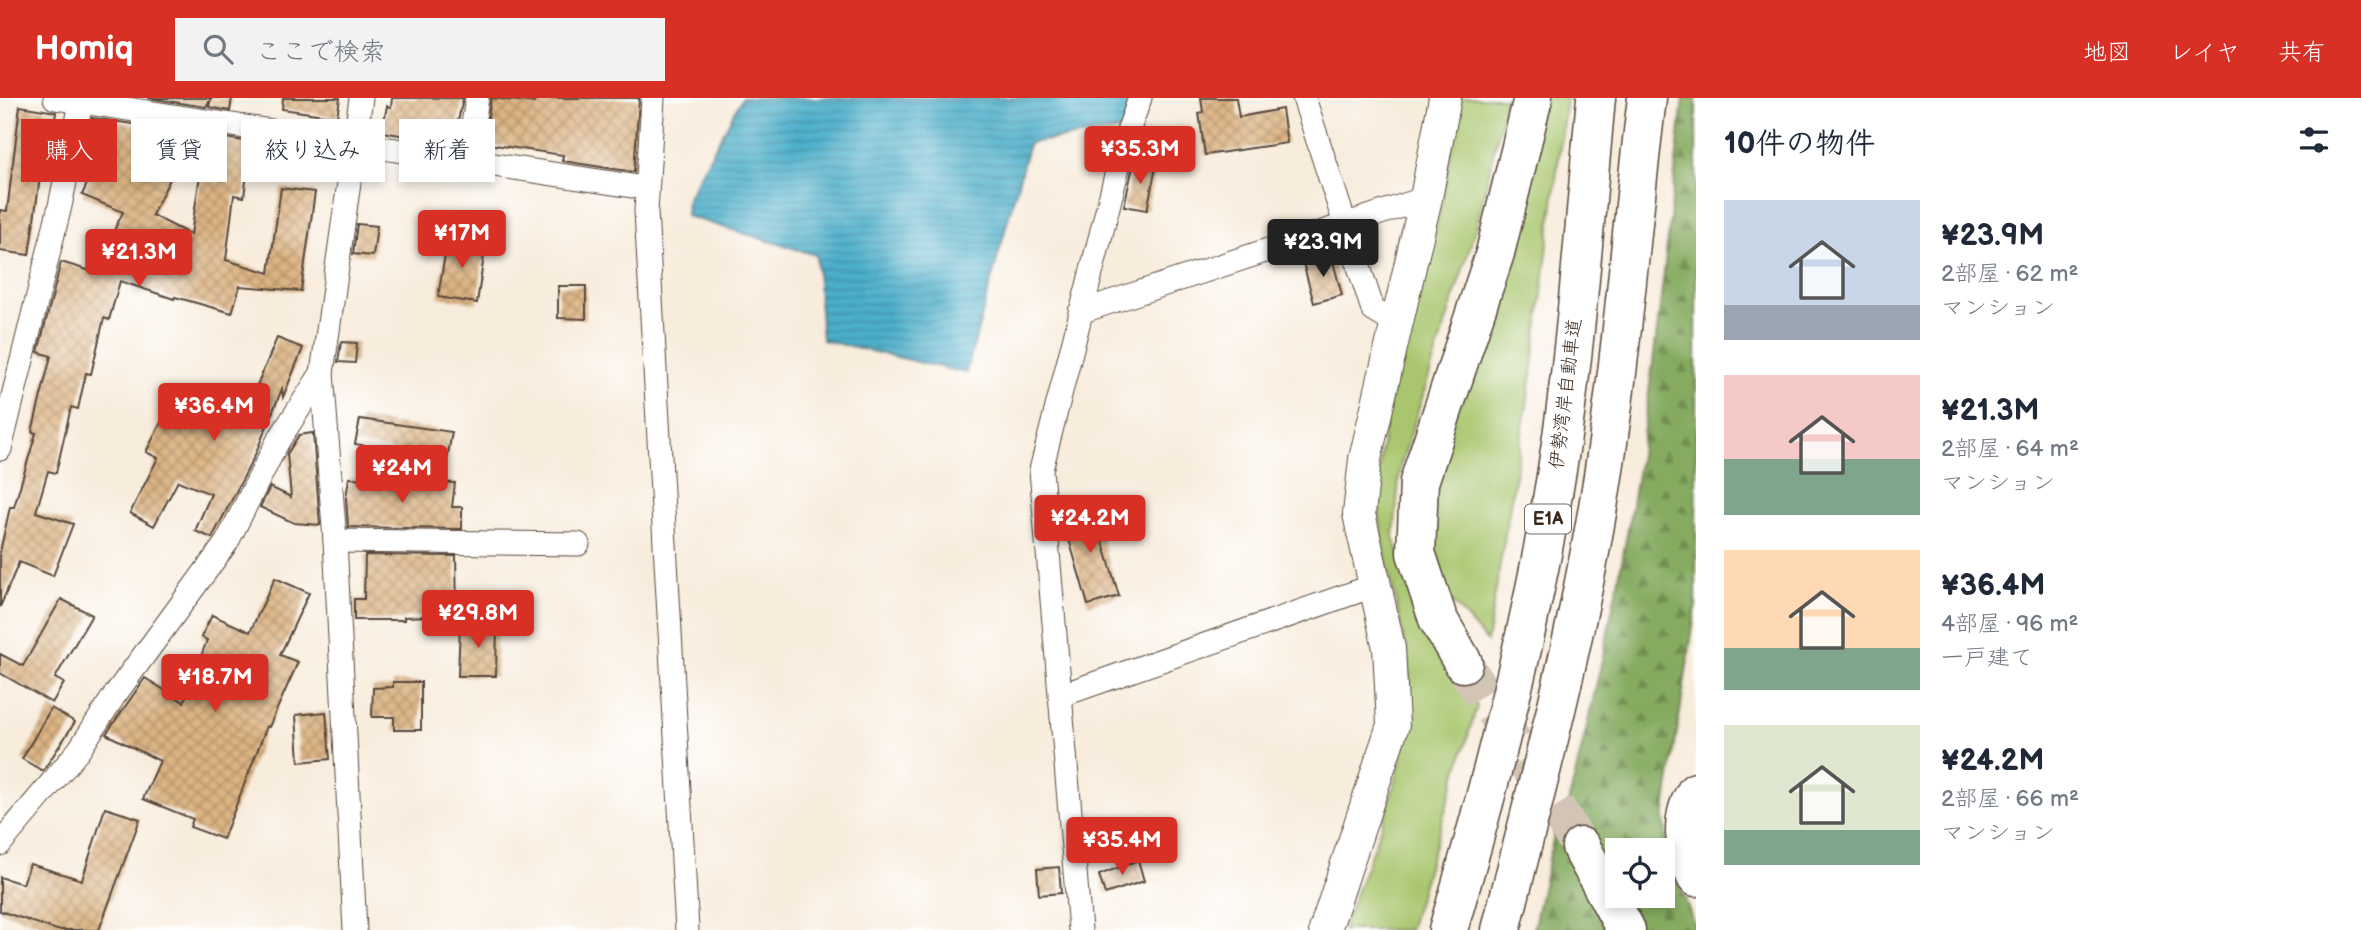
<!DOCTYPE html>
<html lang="ja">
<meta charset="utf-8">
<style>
:root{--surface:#fff;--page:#f2f2f3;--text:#1f2937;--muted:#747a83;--accent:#d93025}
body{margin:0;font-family:"Balsamiq Sans","Klee One",sans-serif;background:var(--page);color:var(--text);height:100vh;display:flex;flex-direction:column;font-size:26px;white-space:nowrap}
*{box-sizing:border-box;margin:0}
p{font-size:23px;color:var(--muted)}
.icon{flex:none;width:38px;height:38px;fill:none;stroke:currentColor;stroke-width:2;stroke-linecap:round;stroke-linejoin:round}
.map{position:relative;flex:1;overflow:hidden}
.side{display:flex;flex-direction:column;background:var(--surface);width:665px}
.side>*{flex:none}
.hud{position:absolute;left:21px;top:21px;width:665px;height:63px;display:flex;gap:14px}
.fabs{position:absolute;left:1605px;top:740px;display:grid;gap:14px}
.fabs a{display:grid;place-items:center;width:70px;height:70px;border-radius:0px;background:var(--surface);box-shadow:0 4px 10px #0003;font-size:35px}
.price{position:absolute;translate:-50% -60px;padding:0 16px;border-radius:7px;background:var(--accent);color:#fff;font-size:23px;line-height:46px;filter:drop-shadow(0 2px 4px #0008)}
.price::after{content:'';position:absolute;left:50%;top:42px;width:21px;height:16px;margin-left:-10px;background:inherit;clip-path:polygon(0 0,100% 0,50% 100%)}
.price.active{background:#222;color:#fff}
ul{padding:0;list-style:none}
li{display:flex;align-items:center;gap:21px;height:175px;padding:0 28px}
li span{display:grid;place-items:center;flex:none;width:196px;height:140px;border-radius:0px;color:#555}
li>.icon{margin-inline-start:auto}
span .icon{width:84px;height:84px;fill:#fffc;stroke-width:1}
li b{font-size:30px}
h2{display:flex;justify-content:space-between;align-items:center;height:84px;padding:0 28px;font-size:30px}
.pill{padding:0 24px;border-radius:0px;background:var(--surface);box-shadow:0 4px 10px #0003;font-size:24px;line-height:63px}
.pill.active{background:var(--accent);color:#fff}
header{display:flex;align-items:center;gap:42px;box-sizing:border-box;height:98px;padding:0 35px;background:var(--accent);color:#fff}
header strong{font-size:33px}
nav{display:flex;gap:38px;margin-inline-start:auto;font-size:24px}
.search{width:490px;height:63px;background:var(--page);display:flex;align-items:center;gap:18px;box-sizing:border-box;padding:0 24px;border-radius:0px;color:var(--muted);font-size:26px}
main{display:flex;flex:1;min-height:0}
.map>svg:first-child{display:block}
</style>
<header>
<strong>Homiq</strong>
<div class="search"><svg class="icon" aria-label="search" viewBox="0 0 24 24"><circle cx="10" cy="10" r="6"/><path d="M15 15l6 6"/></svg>ここで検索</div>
<nav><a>地図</a><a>レイヤ</a><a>共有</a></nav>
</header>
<main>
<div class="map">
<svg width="1696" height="832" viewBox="0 0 1696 832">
<defs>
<pattern id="forest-firs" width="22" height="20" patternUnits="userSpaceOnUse" patternTransform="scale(1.75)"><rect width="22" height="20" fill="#86ab61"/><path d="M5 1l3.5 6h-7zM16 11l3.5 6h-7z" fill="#6f8b4f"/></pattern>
<pattern id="water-rules" width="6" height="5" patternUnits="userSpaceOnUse" patternTransform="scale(1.75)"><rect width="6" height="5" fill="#4cafcb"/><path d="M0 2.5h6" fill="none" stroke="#408fa4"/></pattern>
<pattern id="building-cross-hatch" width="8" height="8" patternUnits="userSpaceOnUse" patternTransform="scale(1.75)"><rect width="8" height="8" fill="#ddb483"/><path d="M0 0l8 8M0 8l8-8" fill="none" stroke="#b4936b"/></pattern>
</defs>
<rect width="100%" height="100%" fill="#fff"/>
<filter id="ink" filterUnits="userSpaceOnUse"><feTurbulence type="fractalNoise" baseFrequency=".0143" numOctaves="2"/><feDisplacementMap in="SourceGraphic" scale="14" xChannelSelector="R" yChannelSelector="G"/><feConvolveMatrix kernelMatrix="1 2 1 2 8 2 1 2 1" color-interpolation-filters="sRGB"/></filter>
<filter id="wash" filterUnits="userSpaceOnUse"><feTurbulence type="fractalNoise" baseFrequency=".00686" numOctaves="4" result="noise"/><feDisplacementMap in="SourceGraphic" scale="28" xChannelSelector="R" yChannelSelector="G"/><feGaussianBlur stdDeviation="1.57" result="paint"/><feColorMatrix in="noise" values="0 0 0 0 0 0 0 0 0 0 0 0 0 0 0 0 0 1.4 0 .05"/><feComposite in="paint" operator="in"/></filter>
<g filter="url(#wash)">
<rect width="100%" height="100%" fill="#f8ecdc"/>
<!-- grass -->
<g fill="#a9c66e" stroke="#727846" stroke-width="2">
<path d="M1459 0H1506L1477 126 1400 370 1394 439 1418 514 1477 608 1409 832H1342C1371 752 1419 653 1408 567 1400 501 1373 441 1379 373 1386 296 1411 221 1432 146 1444 99 1453 49 1459 0Z"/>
<path d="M1543 0H1566L1532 276 1487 544 1450 501 1429 451 1430 398Z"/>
</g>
<!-- forest -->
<path fill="url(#forest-firs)" stroke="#606a40" stroke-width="2" d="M1683 0H1696V509L1664 719 1668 752 1696 832H1640L1623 798H1662V752H1617L1614 832H1533L1559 715 1565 718C1594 604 1620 486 1638 370 1657 247 1670 123 1683 0Z"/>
<!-- water -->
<path fill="url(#water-rules)" stroke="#446c74" stroke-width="2" d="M742 0H1134L1123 32 1029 45 966 275 822 242 816 157 686 118 687 101Z"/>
<g id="blocks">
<!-- building -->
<g fill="url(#building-cross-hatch)">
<path d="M148 0H232L230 13 209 9 211 0 206 9Z"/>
<path d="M283 0H340L337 19 282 11Z"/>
<path d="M392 0H463L453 46 382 34 387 8 391 9Z"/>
<path d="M491 0 534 5 535 0H639L634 74 562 63 563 57 488 46 491 32H486Z"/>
<path d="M1201 0H1236L1239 19 1282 11 1287 45 1205 57 1199 15 1203 14Z"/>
<path d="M20 8 56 14 50 59 43 58 29 157 0 153V112L7 113Z"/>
<path d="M92 20 193 35 152 117 191 137 206 37 251 44 244 99 234 97 226 162 269 175 281 90 315 94 301 193 240 188 232 215 175 199 174 201 120 183 109 222 104 220 91 276 86 275 78 311 71 309 56 375 48 373 36 414 73 426 53 478 19 464 0 509V454L10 409H14L36 335 32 334 51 258 38 254 61 164 94 174 123 114 82 97 100 57 85 54Z"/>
<path d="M1134 64 1156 69 1147 112 1124 108Z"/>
<path d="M357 126 377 128 373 158 353 156Z"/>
<path d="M448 138 486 144 477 205 438 199Z"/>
<path d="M1331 156 1342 197 1314 205 1303 165Z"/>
<path d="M558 188H586V221L558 220Z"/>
<path d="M277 240 303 250 283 299 282 291 255 357 212 440 195 433 211 396 178 383 154 428 130 415 158 360 146 354 175 297 217 315 232 287 253 297Z"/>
<path d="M341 244 357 245 355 265 338 264Z"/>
<path d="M360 321 452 334 447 362 355 346Z"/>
<path d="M313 335 320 427 294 425 260 409 270 389 291 399 287 356 299 337Z"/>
<path d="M349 380 455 385 452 409H462V431L348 429 346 400Z"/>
<path d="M1092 407 1119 498 1088 507 1062 417Z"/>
<path d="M365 457 456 458 457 517 404 519V522H354V501H364Z"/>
<path d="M275 480 309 495 280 557 298 564 269 629 267 628 223 741 190 729 193 721 143 701 160 663 106 636 145 580 184 604 207 542 201 539 212 517 250 534Z"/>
<path d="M61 501 92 517 55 580 64 585 52 605 0 575V556L23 568Z"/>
<path d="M497 525 496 578H458L460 526Z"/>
<path d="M393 584H421V632H394V619H372L373 590 393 589Z"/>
<path d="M51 610 75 624 43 673 22 661Z"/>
<path d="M326 614 330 661 299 664 296 617Z"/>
<path d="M105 710 140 721 99 832H57L0 813V779L23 786 30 766 82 782Z"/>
<path d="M1138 762 1144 783 1105 796 1099 777Z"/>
<path d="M1059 769 1061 795 1039 797 1037 771Z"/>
</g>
</g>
</g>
<g filter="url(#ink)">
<use href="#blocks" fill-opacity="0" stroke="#57473a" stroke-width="2"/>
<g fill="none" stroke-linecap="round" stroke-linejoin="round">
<!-- highway-tunnel -->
<path stroke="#d2c5b6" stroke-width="38" stroke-dasharray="38 19" stroke-linecap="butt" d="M1463 565 1581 749"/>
<!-- street casing -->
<g stroke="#57473a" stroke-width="25">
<g id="street">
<path d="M55 0 645 90"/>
<path d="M653 0 646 113 687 832"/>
<path d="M1304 0 1373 212 1395 225"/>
<path d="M467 65 477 0"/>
<path d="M1080 214 1426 100"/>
<path d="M0 351 60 108 82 0"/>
<path d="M335 443 578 446"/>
<path d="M1062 597 1373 488"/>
<path d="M0 746 79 652 114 598 227 444 278 343 322 275"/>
<path d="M355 832 335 443 322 275 361 0"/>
<path d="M1080 832 1041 372 1125 42 1140 0"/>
</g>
</g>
<!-- secondary casing -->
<g stroke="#57473a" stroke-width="34">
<path id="secondary" d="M1325 832 1393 627 1389 550 1359 416 1365 361 1426 100 1445 0"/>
</g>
<!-- highway casing -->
<g stroke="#57473a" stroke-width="41">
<g id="highway">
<path d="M1463 565 1438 521 1416 455 1419 384 1495 155 1533 0"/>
<path d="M1696 694C1679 720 1684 752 1696 779"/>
<path d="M1581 749 1626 832"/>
<path d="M1448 832C1491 686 1530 535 1555 384 1576 257 1584 128 1596 0"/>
<path d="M1501 832C1536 692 1574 552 1598 409 1621 274 1630 137 1647 0"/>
</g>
</g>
<!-- street -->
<use href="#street" stroke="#fff" stroke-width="23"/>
<!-- secondary -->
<use href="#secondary" stroke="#fff" stroke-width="32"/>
<!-- highway -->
<use href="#highway" stroke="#fff" stroke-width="38"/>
</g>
</g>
<g text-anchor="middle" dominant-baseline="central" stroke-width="5" stroke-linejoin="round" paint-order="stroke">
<!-- shield labels -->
<rect fill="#fff" stroke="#766a62" stroke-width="2" x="1525" y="406.5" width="46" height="29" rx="5"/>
<g font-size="18" font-weight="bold" fill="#3b2a1e">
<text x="1548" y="421">E1A</text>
</g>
<!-- street labels -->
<g font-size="19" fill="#3b2a1e" stroke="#fff">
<text transform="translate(1566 296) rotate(-83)">伊勢湾岸自動車道</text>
</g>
</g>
</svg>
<div class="fabs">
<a><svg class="icon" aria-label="locate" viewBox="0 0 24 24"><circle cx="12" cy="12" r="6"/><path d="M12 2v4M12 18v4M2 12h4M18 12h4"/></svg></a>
</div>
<b class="price" style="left:1140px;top:88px">¥35.3M</b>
<b class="price" style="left:462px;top:172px">¥17M</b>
<b class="price active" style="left:1323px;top:181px">¥23.9M</b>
<b class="price" style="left:139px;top:191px">¥21.3M</b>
<b class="price" style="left:214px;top:345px">¥36.4M</b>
<b class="price" style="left:402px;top:407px">¥24M</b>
<b class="price" style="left:1090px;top:457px">¥24.2M</b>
<b class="price" style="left:478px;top:552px">¥29.8M</b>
<b class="price" style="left:215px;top:616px">¥18.7M</b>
<b class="price" style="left:1122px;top:779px">¥35.4M</b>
<div class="hud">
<a class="pill active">購入</a>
<a class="pill">賃貸</a>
<a class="pill">絞り込み</a>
<a class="pill">新着</a>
</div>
</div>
<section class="side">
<h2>10件の物件<svg class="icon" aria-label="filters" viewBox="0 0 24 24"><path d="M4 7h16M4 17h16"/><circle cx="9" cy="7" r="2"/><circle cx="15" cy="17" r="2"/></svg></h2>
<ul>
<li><span style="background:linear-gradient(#c9d6e8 75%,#9aa5b1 0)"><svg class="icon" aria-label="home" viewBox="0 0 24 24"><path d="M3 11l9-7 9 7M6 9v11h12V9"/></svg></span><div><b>¥23.9M</b><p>2部屋 · 62 m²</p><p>マンション</p></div></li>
<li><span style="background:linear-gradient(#f6c9c9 60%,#7fa58c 0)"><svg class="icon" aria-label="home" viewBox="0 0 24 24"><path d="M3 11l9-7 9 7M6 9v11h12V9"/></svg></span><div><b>¥21.3M</b><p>2部屋 · 64 m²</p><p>マンション</p></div></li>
<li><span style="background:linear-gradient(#ffd9b3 70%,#7fa58c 0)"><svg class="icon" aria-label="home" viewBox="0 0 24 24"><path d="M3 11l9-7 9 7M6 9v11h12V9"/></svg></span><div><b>¥36.4M</b><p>4部屋 · 96 m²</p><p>一戸建て</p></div></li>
<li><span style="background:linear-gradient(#dfe7d0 75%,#7fa58c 0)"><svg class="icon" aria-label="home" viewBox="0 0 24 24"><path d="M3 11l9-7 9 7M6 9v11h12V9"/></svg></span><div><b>¥24.2M</b><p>2部屋 · 66 m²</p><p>マンション</p></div></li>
</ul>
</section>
</main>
